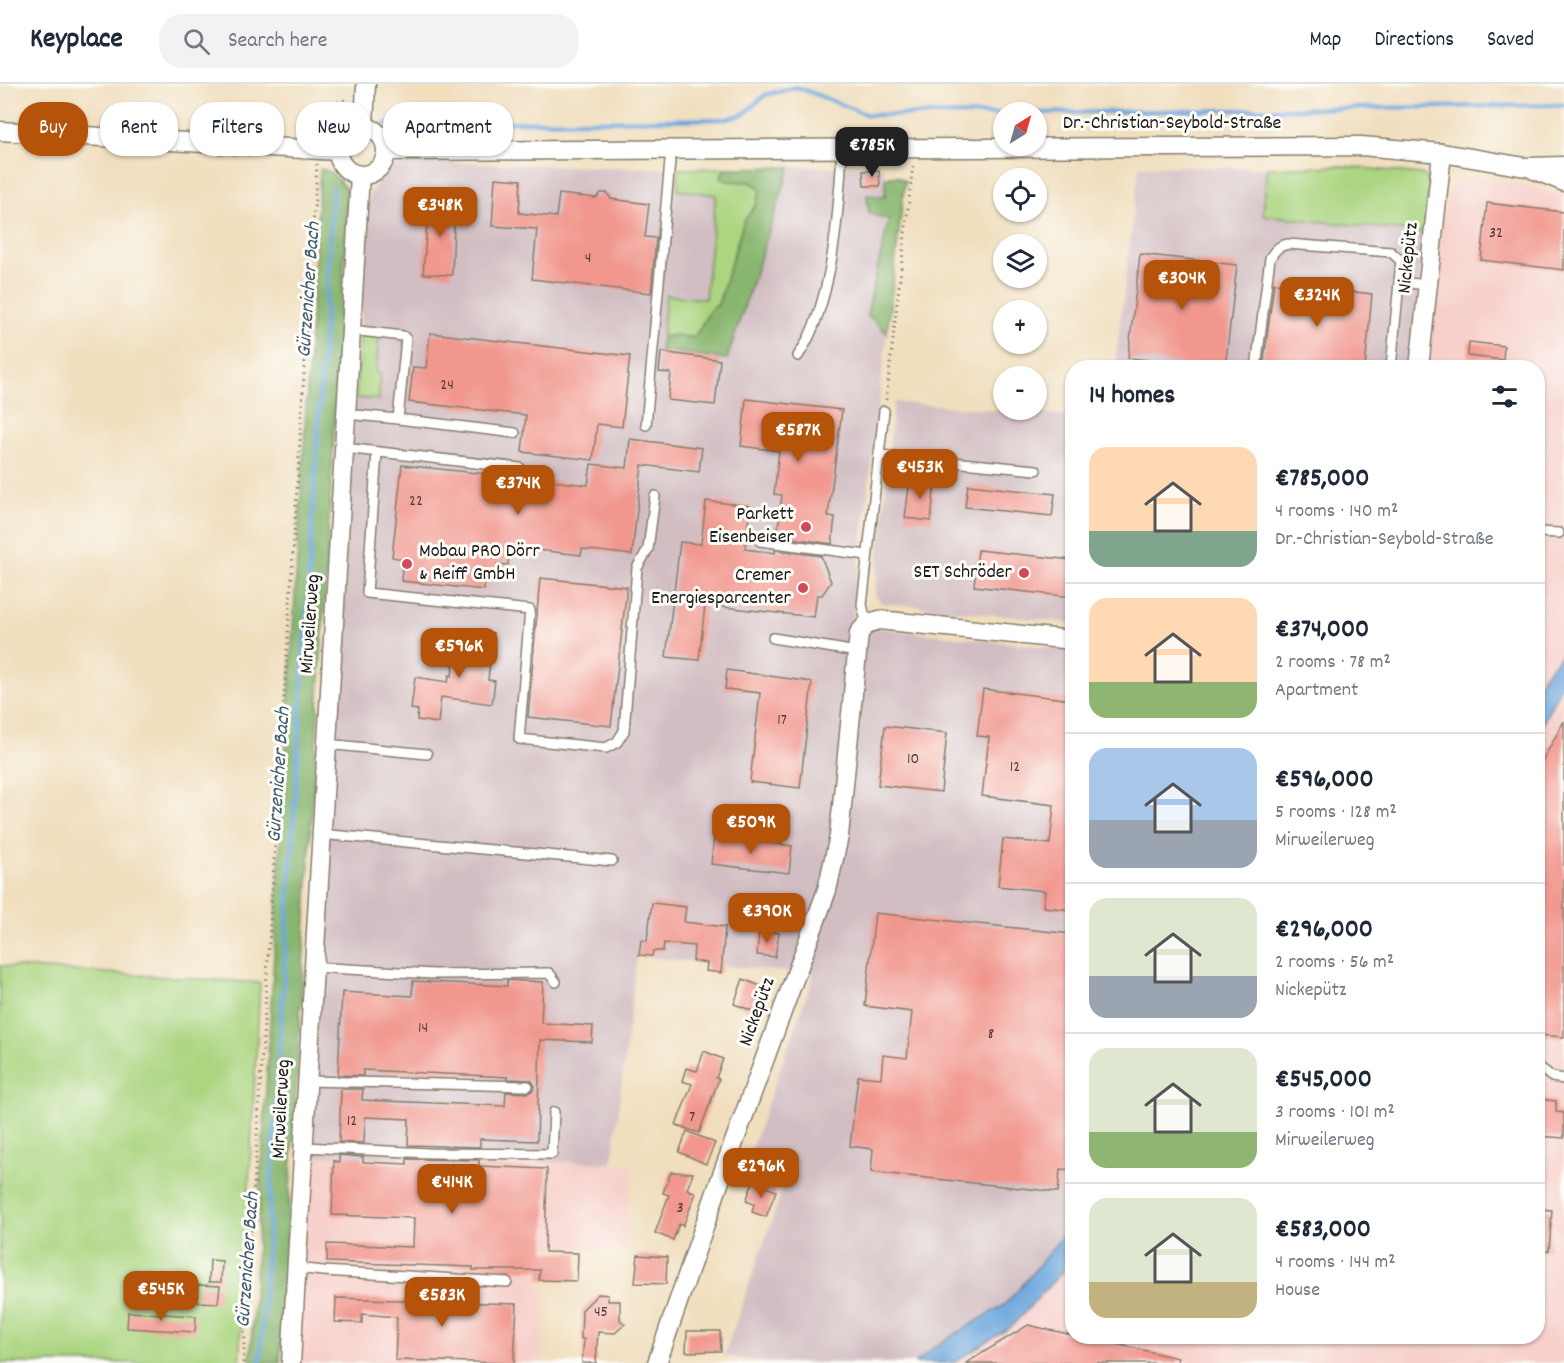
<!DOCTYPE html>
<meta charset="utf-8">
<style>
:root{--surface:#fff;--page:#f2f2f3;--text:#1f2937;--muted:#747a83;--line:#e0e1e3;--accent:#b45309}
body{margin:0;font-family:Dekko,sans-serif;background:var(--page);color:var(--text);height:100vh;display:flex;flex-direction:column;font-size:22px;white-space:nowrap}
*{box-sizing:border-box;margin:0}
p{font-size:20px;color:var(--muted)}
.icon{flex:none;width:33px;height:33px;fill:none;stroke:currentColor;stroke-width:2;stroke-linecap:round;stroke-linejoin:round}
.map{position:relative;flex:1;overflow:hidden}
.details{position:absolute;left:1065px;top:276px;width:480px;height:984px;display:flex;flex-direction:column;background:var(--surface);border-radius:24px;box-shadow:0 2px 4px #0004}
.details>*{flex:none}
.guide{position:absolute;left:18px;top:18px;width:570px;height:54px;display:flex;gap:12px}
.needle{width:39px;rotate:37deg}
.buttons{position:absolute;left:993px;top:18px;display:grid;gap:12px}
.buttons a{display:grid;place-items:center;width:54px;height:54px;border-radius:50%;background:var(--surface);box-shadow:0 2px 4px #0004;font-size:30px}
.price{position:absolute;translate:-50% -51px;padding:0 14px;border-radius:12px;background:var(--accent);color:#fff;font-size:20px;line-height:39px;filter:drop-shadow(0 2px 3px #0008)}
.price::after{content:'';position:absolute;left:50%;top:36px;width:18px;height:14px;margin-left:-9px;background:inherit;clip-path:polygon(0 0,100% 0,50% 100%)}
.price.on{background:#222;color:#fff}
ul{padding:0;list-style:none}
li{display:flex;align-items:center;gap:18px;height:150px;padding:0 24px}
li+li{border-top:2px solid var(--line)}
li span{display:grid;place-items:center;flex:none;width:168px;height:120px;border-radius:18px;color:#555}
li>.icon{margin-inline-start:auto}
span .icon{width:72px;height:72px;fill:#fffc;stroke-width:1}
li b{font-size:26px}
h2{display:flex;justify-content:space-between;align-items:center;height:72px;padding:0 24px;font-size:26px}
.chip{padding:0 21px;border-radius:24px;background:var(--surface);box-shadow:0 2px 4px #0004;font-size:21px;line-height:54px}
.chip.on{background:var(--accent);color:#fff}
header{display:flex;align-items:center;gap:36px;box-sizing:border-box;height:84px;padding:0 30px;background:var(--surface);border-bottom:2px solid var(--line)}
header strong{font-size:28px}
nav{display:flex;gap:33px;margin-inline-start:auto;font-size:21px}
.search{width:420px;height:54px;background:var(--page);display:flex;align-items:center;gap:15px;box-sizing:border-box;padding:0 21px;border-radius:24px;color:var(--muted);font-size:22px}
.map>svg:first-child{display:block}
</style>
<header>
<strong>Keyplace</strong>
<div class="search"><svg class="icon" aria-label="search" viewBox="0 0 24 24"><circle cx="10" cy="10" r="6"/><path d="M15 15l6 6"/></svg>Search here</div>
<nav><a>Map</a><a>Directions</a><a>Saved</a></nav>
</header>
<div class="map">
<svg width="1564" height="1279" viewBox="0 0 1564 1279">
<rect width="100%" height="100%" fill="#fdfcf7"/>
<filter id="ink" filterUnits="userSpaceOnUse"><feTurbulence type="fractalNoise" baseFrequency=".0167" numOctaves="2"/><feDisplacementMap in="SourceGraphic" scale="12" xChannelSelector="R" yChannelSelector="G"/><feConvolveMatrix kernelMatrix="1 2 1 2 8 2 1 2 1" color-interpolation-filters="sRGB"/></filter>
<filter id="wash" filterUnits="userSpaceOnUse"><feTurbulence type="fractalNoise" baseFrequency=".008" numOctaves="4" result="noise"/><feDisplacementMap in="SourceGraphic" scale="24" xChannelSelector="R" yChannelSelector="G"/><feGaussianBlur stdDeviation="1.35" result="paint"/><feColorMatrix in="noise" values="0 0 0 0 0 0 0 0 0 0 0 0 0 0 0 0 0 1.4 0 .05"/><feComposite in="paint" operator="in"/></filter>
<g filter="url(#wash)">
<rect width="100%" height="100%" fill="#f0debd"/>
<!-- built -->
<g fill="#f7d0cb">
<path d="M1478 93 1564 110V568L1543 592 1538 602V284H1426L1445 113 1453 100 1467 94Z"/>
<path d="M1564 600V1279H953L1011 1243 1072 1177V1252H1538V649L1559 606Z"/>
<path d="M309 1072 612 1079 633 1081 624 1167 538 1163V1203L544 1204 541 1279H299Z"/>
</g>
<!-- industrial -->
<g fill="#d2bec2">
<path d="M411 78 679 85 678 106 716 110 705 215 666 212 660 265 727 275 790 83H884L885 113 867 111 889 135 867 230 887 249 852 541 1072 566V1140L1021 1203 1004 1221 934 1263 916 1279H766L724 1272 791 1081 751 1066 814 891 637 872 612 1079 309 1072 352 351 369 119 370 110 379 96 393 83Z"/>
<path d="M1139 82 1267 84 1263 131 1425 149 1411 283 1115 284Z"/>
<path d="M894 318 1072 332V539L882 519 875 511Z"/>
</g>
<!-- green -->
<g fill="#abd581" stroke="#64784e" stroke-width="1.5">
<path d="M1342 82 1421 90 1427 93 1429 99 1425 149 1263 131 1267 84Z"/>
<path d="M725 84 721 93 726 97 750 98 759 103 760 108 756 121 744 137 718 221 711 225 694 254 676 251 662 253 666 211 705 215 716 111 678 106 679 85Z"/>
<path d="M360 252 379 253 376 289 380 290 379 316 356 314Z"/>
<path d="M0 882 260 899 239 1279H0Z"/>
</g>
<!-- forest -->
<g fill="#88b66f" stroke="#526946" stroke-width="1.5">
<path d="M790 83 727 275 660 266 662 253 676 251 694 254 711 225 718 221 744 137 756 121 760 108 759 103 750 98 726 97 721 93 725 84Z"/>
<path d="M320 85C333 86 342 99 348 109L280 1279H250Z"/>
<path d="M897 92 905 97 887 249 867 230 889 135 869 130 867 111 885 113V94Z"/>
</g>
<!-- water -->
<g fill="#6ea7dd" stroke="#45627c" stroke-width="1.5">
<path d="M1564 568V600L1559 606 1538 649V602L1543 592Z"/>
<path d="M1072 1140V1177L1011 1243 953 1279H916L934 1263 1004 1221 1021 1203Z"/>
</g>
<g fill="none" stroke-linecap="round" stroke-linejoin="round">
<!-- stream -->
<g stroke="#6ea7dd" stroke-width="4.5">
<path d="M1036 29 1564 21"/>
<path d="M383 40 727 35 744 30 765 11 797 3 868 31 1004 30"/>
<path d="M335 43 346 32"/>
<path d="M260 1279 333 104"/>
</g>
</g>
<g id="blocks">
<!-- building -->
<g fill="#f1978e">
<path d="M879 86 880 102H864L863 87Z"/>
<path d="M495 94 521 96 519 129 556 133 559 110 596 114 601 109H607L611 115 649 120 645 153 656 154 651 209 532 195 537 145 492 142Z"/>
<path d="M429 115 455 117 452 191 423 190Z"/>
<path d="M1487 119 1564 128V186L1481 176Z"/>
<path d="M1140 170 1237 181 1225 284 1128 274Z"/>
<path d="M1274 199 1372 210 1365 284H1263Z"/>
<path d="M430 249 630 272 622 343 597 340 593 376 522 368 526 331 409 318 413 283 426 284Z"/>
<path d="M1469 258 1504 262 1503 276 1468 272Z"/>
<path d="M661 268 720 276 715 321 668 316 671 289 659 288Z"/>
<path d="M746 315 842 326 828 432 835 433 832 460 777 452 782 411 774 410 779 367 741 362Z"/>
<path d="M630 355 702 364 699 388 642 381 632 471 582 465 581 471 510 463 508 481 497 480 496 496 485 495 484 506 401 497 403 475 392 473 402 381 588 401 591 380 627 384Z"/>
<path d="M910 394 935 397 931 437 905 434Z"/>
<path d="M968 401 1055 410 1052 432 965 423Z"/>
<path d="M706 417 750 422 745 465 775 469V466L821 472 831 498 822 511H817L814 533 705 521 699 576 666 573 680 458 701 460Z"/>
<path d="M978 466 1072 476V513L974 502Z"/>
<path d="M540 494 627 503 611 642 528 633Z"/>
<path d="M467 546 493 549 488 596 495 597 492 620 441 613 438 639 417 636 418 626 411 625 415 593 448 598 449 591 452 592 455 565 464 566Z"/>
<path d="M727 586 812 598 800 704 750 698 760 609 725 605Z"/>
<path d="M983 605 1072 616V826L1043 823 1045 807 998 802 1003 755 1050 760 1054 721 982 712 989 653 977 652Z"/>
<path d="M1564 637V953L1538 951V685Z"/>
<path d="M885 642 947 649 941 708 878 701Z"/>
<path d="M714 752 792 762 789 789 711 780Z"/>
<path d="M652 819 686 823 684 838 725 843 721 889 706 887 707 879 693 877 694 862 664 859 663 867H653L652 872 639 871 641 856 647 857Z"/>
<path d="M875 829 1072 850V1086L1060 1085 1058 1108 871 1088 873 1065 850 1062 858 992 881 994 883 971 907 974 912 928 865 922Z"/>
<path d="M759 846 779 849 775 873 757 871Z"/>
<path d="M743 895 763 903 756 928 734 920Z"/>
<path d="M507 896 543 898 541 939 593 942 592 958 540 956 537 1057 480 1055V1063L408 1061 409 1035 365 1033 364 1059 339 1058 341 1005H363L362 1016 505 1022 506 1008 528 1009 533 1006 535 1002 531 996 507 995 508 993 363 986V992L338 991 342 908 412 912 413 897 507 902Z"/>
<path d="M704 967 723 975 716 994 719 995 699 1049 676 1041 692 1000 682 997 686 984 697 987Z"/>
<path d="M1538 1015 1556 1017V1028L1564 1029V1054L1538 1052Z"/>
<path d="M687 1047 715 1059 706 1080 679 1068Z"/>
<path d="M339 1071 363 1073V1078L407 1080V1075L479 1076V1082L547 1085 545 1168 578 1169 577 1197 539 1196 540 1186H473V1183L327 1178V1160L413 1163 414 1134 332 1131 334 1077 339 1078Z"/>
<path d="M671 1088 693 1089 687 1105 696 1109 683 1142 679 1140 673 1156 655 1149 669 1111 663 1109Z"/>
<path d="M753 1098 776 1107 766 1133 752 1128 754 1120 746 1117Z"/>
<path d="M1538 1125 1552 1126 1549 1167H1538Z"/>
<path d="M638 1171 667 1173 666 1200 635 1199Z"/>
<path d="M210 1176 222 1177 221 1198H209Z"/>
<path d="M198 1201 220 1202 218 1219 197 1218Z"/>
<path d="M598 1210 608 1211V1217H620V1236L625 1240 615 1249 598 1248 596 1279H582L584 1255H581L582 1226Z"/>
<path d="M336 1214 517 1220 514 1279 395 1276 397 1233 362 1230V1239L335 1238Z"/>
<path d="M128 1228 196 1232 195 1248 127 1244Z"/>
<path d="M1028 1241 1072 1251V1252H1081L1178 1274 1177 1279H966Z"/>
<path d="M687 1247H720L721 1267 686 1268Z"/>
</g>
</g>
</g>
<g filter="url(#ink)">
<use href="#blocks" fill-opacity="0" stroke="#867d6c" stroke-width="1.5"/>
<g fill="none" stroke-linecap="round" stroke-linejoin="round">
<!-- service casing -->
<g stroke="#867d6c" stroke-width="12">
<g id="service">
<path d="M1400 198 1428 201"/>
<path d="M351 246 403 252 406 255 398 335 515 349"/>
<path d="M798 272C833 221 839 126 842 65"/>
<path d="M1256 284 1270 174C1275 166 1278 162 1288 160L1391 168 1401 177 1391 284"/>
<path d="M346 330 398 335"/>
<path d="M646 341 671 66"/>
<path d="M344 364 520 384"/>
<path d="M377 368 367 509 530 526 519 655 606 664 617 658 624 647 637 484 648 465 655 412"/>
<path d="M879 371 1036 386"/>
<path d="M1538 448 1559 449"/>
<path d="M760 457 867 471"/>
<path d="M867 540 862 521 884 327"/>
<path d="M773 554 857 568"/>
<path d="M326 660 427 670"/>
<path d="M320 750 612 777"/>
<path d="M313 883 434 890 549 889 556 898"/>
<path d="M1538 982 1552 993 1564 995"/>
<path d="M307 997 528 1002"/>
<path d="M303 1063 429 1069 552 1070 554 1028"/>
<path d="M296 1184 323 1187 507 1198"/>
</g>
</g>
<!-- minor casing -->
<g stroke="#867d6c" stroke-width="21">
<g id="minor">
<path d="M364 42 366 0"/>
<circle cx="362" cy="67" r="24"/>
<path d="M0 47 338 67"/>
<path d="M387 67 1361 62 1442 69 1525 83 1564 82"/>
<path d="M1532 85 1564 98"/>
<path d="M1419 284 1442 69"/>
<path d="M291 1279 360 91"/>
<path d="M657 1279 723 1088 827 806 839 752 859 549 867 540 879 536 1072 556"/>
</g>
</g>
<!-- path -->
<g stroke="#867d6c" stroke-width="3" stroke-dasharray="1.5 4.5" stroke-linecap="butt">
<path d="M319 50 320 29 329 21 349 15"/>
<path d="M886 316 913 81"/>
<path d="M243 1279 317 80"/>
</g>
<!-- service -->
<use href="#service" stroke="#fff" stroke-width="9"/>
<!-- minor -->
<use href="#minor" stroke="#fff" stroke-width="18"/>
</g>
</g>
<!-- markers -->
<g fill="#d1495b" stroke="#fdfcf7" stroke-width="2">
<circle cx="806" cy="443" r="6"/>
<circle cx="407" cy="480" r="6"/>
<circle cx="1024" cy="489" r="6"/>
<circle cx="803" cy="504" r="6"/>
</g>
<g text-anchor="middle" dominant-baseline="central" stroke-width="6" stroke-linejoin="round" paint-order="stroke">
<!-- number labels -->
<g font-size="16" fill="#513b38">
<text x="1496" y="149">32</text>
<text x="588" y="174">4</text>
<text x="447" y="301">24</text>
<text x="416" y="417">22</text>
<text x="782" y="636">17</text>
<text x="913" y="675">10</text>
<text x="1015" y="683">12</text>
<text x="423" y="944">14</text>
<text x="991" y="950">8</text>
<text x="692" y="1033">7</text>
<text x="352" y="1037">12</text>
<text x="680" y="1124">3</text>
<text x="601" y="1228">45</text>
</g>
<!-- street labels -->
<g font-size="20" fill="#1c1c1c" stroke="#fdfcf7">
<text x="1172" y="40">Dr.-Christian-Seybold-Straße</text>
<text transform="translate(1409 174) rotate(-84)">Nickepütz</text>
<text transform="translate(311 540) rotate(-86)">Mirweilerweg</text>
<text transform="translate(758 928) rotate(-70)">Nickepütz</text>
<text transform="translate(282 1025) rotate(-87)">Mirweilerweg</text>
</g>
<!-- poi labels -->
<g font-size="20" fill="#1c1c1c" stroke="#fdfcf7" text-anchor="end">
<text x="794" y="431">Parkett<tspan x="794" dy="23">Eisenbeiser</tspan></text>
<text x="419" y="468" text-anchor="start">Mobau PRO Dörr<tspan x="419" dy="23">&amp; Reiff GmbH</tspan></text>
<text x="1012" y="489">SET Schröder</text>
<text x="791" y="492">Cremer<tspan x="791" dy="23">Energiesparcenter</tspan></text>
</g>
<!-- water labels -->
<g font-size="21" font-style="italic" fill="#415b73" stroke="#fdfcf7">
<text transform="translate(310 206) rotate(-86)">Gürzenicher Bach</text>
<text transform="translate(280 691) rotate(-86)">Gürzenicher Bach</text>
<text transform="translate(249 1176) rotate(-86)">Gürzenicher Bach</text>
</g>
</g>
</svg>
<div class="buttons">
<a><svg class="needle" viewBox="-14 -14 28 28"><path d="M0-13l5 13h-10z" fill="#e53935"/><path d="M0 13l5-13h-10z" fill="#747a83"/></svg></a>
<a><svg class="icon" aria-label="locate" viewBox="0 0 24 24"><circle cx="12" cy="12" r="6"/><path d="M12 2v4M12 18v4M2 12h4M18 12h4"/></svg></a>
<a><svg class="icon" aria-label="layers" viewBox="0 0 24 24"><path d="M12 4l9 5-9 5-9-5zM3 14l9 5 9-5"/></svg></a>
<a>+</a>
<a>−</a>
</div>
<b class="price on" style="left:872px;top:94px">€785K</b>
<b class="price" style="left:440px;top:154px">€348K</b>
<b class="price" style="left:1182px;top:227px">€304K</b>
<b class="price" style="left:1317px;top:244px">€324K</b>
<b class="price" style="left:798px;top:379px">€587K</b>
<b class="price" style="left:920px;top:416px">€453K</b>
<b class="price" style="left:518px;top:432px">€374K</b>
<b class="price" style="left:459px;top:595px">€596K</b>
<b class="price" style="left:751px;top:771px">€509K</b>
<b class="price" style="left:767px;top:860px">€390K</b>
<b class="price" style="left:761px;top:1115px">€296K</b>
<b class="price" style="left:452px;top:1131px">€414K</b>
<b class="price" style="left:161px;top:1238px">€545K</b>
<b class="price" style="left:442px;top:1244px">€583K</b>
<div class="guide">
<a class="chip on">Buy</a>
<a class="chip">Rent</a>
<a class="chip">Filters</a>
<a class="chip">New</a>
<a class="chip">Apartment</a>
</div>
<section class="details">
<h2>14 homes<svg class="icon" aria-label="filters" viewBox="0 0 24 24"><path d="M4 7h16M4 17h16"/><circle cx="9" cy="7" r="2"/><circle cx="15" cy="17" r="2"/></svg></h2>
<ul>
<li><span style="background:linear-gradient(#ffd9b3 70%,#7fa58c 0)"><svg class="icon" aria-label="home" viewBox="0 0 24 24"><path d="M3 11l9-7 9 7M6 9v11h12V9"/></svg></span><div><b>€785,000</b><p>4 rooms · 140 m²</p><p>Dr.-Christian-Seybold-Straße</p></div></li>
<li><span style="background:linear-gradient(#ffd9b3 70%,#8fb573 0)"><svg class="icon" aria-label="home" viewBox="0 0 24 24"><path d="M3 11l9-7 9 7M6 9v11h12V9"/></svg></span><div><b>€374,000</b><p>2 rooms · 78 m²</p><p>Apartment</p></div></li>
<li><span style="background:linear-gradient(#a9c7e8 60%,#9aa5b1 0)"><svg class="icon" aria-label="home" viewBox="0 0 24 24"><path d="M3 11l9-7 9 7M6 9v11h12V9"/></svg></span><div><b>€596,000</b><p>5 rooms · 128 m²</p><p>Mirweilerweg</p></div></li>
<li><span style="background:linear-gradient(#dfe7d0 65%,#9aa5b1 0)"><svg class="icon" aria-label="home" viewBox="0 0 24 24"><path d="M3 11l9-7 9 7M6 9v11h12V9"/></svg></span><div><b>€296,000</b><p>2 rooms · 56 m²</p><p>Nickepütz</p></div></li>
<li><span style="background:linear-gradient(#dfe7d0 70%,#8fb573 0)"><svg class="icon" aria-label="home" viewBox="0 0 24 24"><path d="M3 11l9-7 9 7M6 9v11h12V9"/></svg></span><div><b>€545,000</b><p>3 rooms · 101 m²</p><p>Mirweilerweg</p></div></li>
<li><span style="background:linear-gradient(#dfe7d0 70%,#c2b280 0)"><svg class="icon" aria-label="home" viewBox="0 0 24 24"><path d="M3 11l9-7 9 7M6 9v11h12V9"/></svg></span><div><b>€583,000</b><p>4 rooms · 144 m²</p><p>House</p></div></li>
</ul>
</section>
</div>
